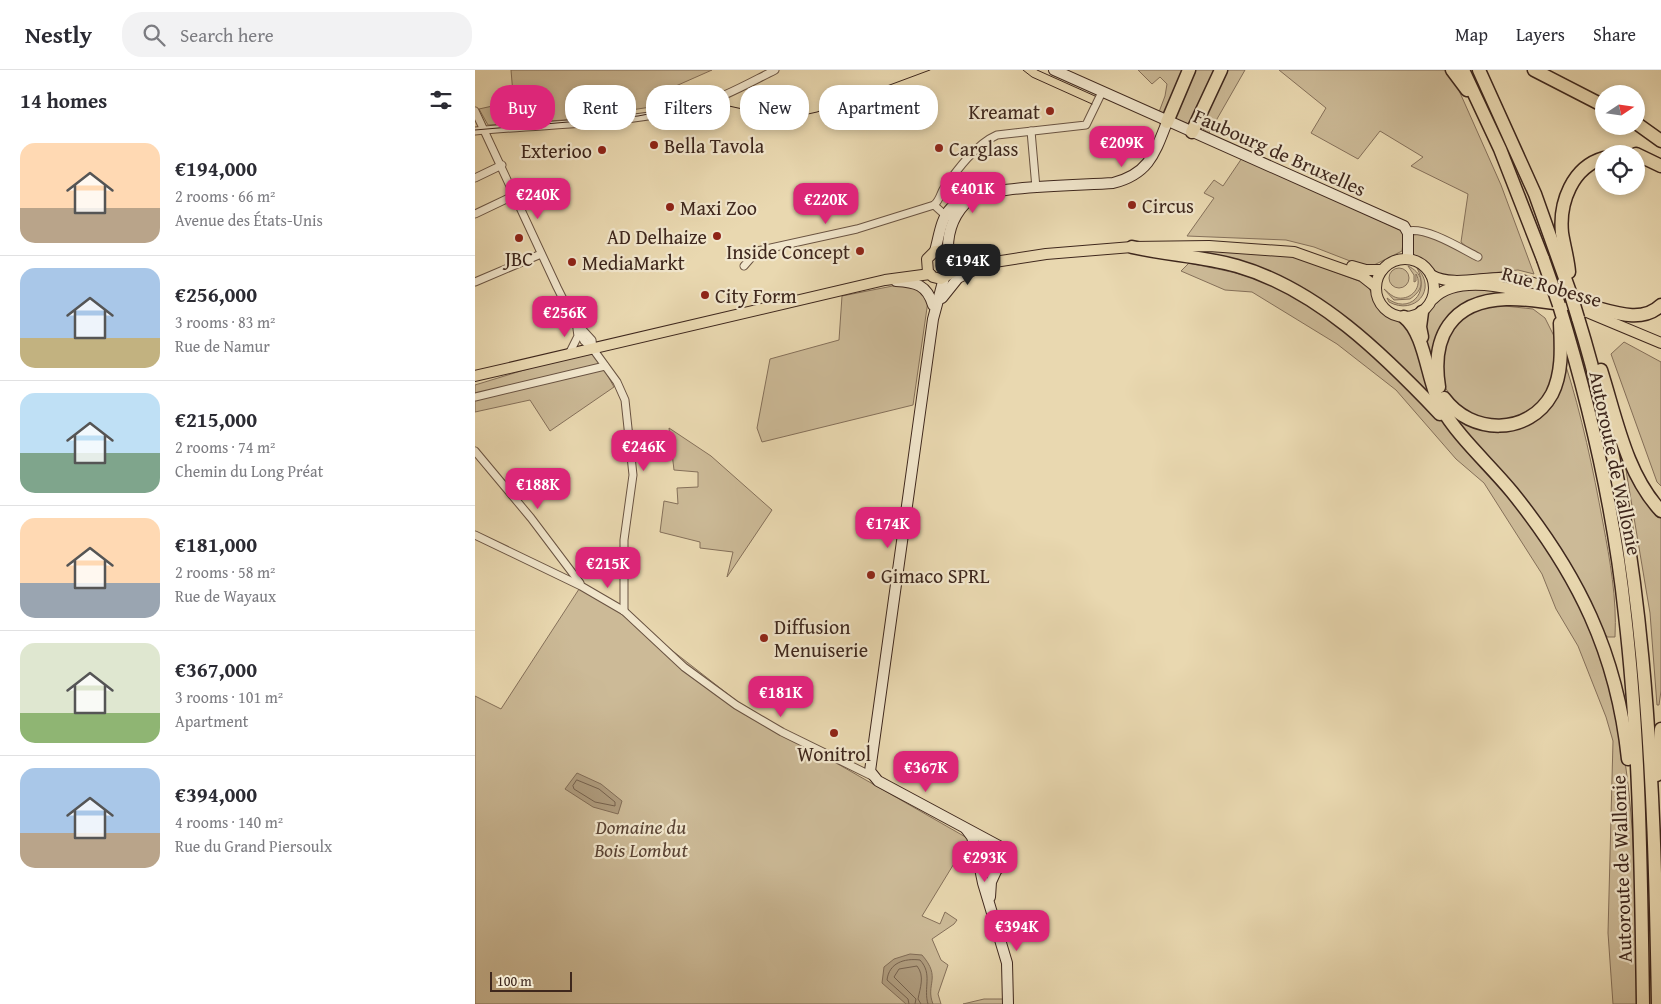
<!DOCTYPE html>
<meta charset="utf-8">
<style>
:root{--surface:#fff;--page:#f2f2f3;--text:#2b2b33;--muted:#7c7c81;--line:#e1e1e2;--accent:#db2777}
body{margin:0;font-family:"Gentium Book Plus",serif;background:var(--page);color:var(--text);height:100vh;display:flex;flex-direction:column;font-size:19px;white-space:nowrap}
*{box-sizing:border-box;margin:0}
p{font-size:16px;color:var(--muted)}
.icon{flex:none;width:28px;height:28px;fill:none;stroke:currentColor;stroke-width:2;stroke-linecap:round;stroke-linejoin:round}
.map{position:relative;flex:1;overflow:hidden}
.drawer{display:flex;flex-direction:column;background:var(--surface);width:475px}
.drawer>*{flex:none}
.guide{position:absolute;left:15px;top:15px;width:475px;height:45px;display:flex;gap:10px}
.needle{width:32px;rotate:77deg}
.tools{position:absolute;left:1120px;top:15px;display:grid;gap:10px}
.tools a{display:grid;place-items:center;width:50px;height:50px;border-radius:50%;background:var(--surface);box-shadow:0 2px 8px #0003;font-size:25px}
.scale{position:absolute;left:15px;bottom:12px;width:82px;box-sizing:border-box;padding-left:5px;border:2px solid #3e271d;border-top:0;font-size:14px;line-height:18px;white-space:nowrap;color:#3e271d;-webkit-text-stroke:4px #f1e6cc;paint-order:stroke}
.price{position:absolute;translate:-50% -42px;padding:0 11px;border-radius:10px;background:var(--accent);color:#fff;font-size:16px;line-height:32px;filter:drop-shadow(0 1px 2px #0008)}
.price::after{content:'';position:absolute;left:50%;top:30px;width:15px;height:11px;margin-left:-8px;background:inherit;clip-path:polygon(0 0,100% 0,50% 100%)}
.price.selected{background:#222;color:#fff}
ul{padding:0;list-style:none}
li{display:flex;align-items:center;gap:15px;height:125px;padding:0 20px}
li+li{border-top:1px solid var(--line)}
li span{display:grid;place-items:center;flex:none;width:140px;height:100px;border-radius:15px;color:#555}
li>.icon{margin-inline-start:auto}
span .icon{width:60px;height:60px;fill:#fffc;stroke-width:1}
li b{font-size:21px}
h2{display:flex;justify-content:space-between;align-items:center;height:60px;padding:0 20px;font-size:21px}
.tag{padding:0 18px;border-radius:20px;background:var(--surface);box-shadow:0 2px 8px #0003;font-size:18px;line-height:45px}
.tag.selected{background:var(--accent);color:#fff}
header{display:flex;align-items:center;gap:30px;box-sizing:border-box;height:70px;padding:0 25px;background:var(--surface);border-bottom:1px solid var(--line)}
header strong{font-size:24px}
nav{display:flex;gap:28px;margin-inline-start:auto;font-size:18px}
.search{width:350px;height:45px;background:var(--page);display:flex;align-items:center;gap:12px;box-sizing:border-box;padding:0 18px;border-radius:20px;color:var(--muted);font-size:19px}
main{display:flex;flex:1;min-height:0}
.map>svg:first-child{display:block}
</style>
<header>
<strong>Nestly</strong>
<div class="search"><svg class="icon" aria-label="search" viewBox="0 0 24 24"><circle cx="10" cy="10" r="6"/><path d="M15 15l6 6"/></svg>Search here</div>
<nav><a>Map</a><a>Layers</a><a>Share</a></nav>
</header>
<main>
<section class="drawer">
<h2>14 homes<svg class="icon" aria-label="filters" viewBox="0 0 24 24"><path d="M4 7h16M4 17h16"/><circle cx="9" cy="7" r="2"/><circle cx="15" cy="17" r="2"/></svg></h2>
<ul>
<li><span style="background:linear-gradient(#ffd9b3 65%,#b9a48a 0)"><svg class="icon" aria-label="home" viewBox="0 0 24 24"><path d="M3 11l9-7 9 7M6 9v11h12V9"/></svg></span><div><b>€194,000</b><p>2 rooms · 66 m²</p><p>Avenue des États-Unis</p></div></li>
<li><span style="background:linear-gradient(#a9c7e8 70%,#c2b280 0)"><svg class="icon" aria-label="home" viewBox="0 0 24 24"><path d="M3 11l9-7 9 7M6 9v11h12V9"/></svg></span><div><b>€256,000</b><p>3 rooms · 83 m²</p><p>Rue de Namur</p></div></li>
<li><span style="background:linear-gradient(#bfe0f5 60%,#7fa58c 0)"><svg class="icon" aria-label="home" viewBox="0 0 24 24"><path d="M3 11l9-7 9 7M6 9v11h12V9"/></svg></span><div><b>€215,000</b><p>2 rooms · 74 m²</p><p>Chemin du Long Préat</p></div></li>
<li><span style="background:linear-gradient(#ffd9b3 65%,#9aa5b1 0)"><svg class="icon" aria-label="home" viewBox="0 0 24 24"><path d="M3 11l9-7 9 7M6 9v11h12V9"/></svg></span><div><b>€181,000</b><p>2 rooms · 58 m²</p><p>Rue de Wayaux</p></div></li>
<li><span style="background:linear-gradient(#dfe7d0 70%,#8fb573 0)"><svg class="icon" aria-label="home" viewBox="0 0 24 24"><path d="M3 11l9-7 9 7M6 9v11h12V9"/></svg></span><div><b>€367,000</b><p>3 rooms · 101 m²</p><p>Apartment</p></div></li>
<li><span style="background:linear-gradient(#a9c7e8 65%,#b9a48a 0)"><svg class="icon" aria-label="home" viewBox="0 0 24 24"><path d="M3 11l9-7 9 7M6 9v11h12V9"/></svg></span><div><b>€394,000</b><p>4 rooms · 140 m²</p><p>Rue du Grand Piersoulx</p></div></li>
</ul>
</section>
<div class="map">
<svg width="1186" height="934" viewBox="0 0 1186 934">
<rect width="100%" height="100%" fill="#e9d8b0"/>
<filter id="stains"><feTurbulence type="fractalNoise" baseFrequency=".004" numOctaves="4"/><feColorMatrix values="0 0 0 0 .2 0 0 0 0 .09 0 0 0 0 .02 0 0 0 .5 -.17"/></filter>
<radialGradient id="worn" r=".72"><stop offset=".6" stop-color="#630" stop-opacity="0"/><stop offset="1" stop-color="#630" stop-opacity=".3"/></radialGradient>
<!-- green -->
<g fill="#ccba97" stroke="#85705a">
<path d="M36 0H237L194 19 196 34 89 50 13 55 4 39 22 35 39 36Z"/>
<path d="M663 0H714L695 46 684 42 690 26 692 14 685 7 677 14Z"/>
<path d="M720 0H743L714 54 702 50 700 45Z"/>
<path d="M752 0H770L734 63 728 59 730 47Z"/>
<path d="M804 0H971L982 16 1026 115 1059 204 1043 200 963 209 954 196 938 184V165L952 163 1001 185 986 172 993 124 936 96 948 87 905 61 883 89 836 63 851 38Z"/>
<path d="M767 88 925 160 929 164 927 181 897 196H888L839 177 811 170 712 166 739 128 729 123 739 110 748 116Z"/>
<path d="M487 104 492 120 478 131H474L470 126Z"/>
<path d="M705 179 809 183 892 214 905 241 936 259 967 343 839 227Z"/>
<path d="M714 193C744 200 778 204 805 219 850 242 888 276 925 310 994 375 1061 449 1105 534 1123 571 1136 615 1144 656 1162 747 1160 841 1163 934H1138L1133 863 1138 671 1131 647 1103 576 1081 539 1067 504 1009 413 981 389 921 320 862 274 777 222 750 220 706 201Z"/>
<path d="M933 196C946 202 954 216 935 229L919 230 909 219C913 222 917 227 923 228 937 230 948 216 941 204V211L939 212V205Z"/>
<path d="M942 198C963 219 940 246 914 232L912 228C933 245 956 224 942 198Z"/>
<circle cx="924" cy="208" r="10"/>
<path d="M438 212 454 224 438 335 287 372 282 358 295 289 364 270 367 226Z"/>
<path d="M997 216 1049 226 983 245 958 304 945 252 968 224Z"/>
<path d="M1020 235 1058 239 1070 248 1079 266 1081 284 1075 317 1066 332 1040 350 1003 349 981 335 970 317 968 294 971 275 980 255 997 241Z"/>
<path d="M1149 272 1186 292V416L1182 412 1136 284Z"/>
<path d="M118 279 139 317 75 361 55 330 0 342V315Z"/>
<path d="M1090 293C1107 346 1118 399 1128 453 1135 491 1142 528 1140 567H1132L1114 534 975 346 979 345 991 353 1055 352Z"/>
<path d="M194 358 236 386 297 440 252 507 258 482 225 478V472L185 462 189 431 203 434 202 418 223 417V402L199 400Z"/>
<path d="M1149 388 1171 432 1186 448V621L1184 635H1182L1175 543Z"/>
<path d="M106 516 153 546 286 650 494 769 447 846 465 854 470 842 482 850 479 854 457 869 466 890 473 895 463 924 466 934H0V626L26 639Z"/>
<path d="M509 929H533V934H488Z"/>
</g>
<!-- water -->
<g fill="#af9c7e" stroke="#826d57">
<path d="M102 703 126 714 147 731 143 744 118 737 90 719Z"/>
<path d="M435 884 447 885C467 908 450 914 458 934H431L407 913 409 897 419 889Z"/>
</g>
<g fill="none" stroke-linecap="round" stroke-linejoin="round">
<!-- shore -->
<g stroke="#76624e" stroke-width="1">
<path d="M102 710 124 719 140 732V736L120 732 99 719 98 716Z"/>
<path d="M434 934 433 929 412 910C414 893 429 888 445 890 458 904 448 918 453 934"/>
<path d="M440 934 441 929 419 907 424 899 442 896C450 906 445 918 443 929L446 934"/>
</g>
<!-- street casing -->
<g stroke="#695342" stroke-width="9">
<g id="street">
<path d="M0 41 82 217 109 271 118 279 142 312 150 330 158 405 149 470V541"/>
<path d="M0 61C75 53 151 56 224 35 250 27 276 12 300 0"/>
<path d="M556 61 561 118"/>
<path d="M0 108 27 95"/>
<path d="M459 135 470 145 475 146"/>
<path d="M0 144 40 125"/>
<path d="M933 161C952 157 985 178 1003 187"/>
<path d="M269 196 282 181 382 159 459 135C465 130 465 124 469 118 482 100 501 74 522 65L611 55 627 22"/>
<path d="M0 212 66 184"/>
<path d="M106 258 117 270 118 279"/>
<path d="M94 284 103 266 102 259"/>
<path d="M0 327 130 296"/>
<path d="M0 381 56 448 105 513"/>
<path d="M0 465 106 516 149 541 209 597 261 635 307 662 397 706"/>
</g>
</g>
<!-- secondary casing -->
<g stroke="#3e271d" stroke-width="12">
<g id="secondary">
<path d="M579 0 929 156 933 163V189"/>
<path d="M460 181C464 167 466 148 476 138 500 114 602 116 638 113 674 104 680 83 692 52"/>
<path d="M473 183C472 162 479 143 495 129"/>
<path d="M469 208 458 249 395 701 403 711 524 776 529 787 524 798 514 801 505 796"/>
<path d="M421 211C441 212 452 215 458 235"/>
<path d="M467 228 483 208 509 195"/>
<path d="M491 759 497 767 502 784 508 813 532 893 533 934"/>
<path d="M515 827 516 812 522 799"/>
</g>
</g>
<!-- primary casing -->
<g stroke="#3e271d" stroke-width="12">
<g id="primary">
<path d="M478 188 509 187"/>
<circle cx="930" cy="218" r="29"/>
<path d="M877 196 891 200H907"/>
<path d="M478 201 479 190 470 181H460L452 189 453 202 458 207 466 209 487 197 571 184 657 177 734 176 819 182 887 206 901 217"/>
<path d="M956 205C979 218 1011 205 1037 208 1065 212 1095 227 1121 238"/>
<path d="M958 229C983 203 1039 219 1069 227"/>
<path d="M1095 235 1186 273"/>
<path d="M0 306 410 210 455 204"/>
</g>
</g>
<!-- highway casing -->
<g stroke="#3e271d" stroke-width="15">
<g id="highway">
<path d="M977 0 992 20"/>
<path d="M988 0 1025 79 1068 189"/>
<path d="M1004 0 1060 124 1096 225"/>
<path d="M1059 0 1129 36"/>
<path d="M692 52 714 0"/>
<path d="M1161 53 1186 71"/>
<path d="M717 62 746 0"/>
<path d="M1149 84H1150"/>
<path d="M1161 84 1186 96"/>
<path d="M657 177C692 185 727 186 762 196 842 219 908 284 965 344"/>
<path d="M1094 202C1093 189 1089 176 1087 163 1084 133 1097 97 1129 88"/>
<path d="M1084 235C1115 336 1139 440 1150 545 1165 674 1166 804 1168 934"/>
<path d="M1115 236C1138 242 1167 254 1186 235"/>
<path d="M947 242 945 257 947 267"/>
<path d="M929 247C951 264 952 312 966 337 983 367 1015 395 1037 422 1103 504 1142 583 1153 689"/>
<path d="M1103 248C1172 471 1179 703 1183 934"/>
<path d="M1126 300C1141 347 1151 404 1186 441"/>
<path d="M964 317C956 267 976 231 1031 229 1051 228 1072 233 1092 234"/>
<path d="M969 328C996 365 1054 366 1077 324 1088 302 1086 276 1085 253"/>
<path d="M1182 705 1186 659"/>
</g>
</g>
<!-- street -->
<use href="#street" stroke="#f1e6cc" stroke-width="7"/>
<!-- secondary -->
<use href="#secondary" stroke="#f1e6cc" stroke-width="10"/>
<!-- primary -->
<use href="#primary" stroke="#e9d8b0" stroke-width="10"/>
<!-- highway -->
<use href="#highway" stroke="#e9d8b0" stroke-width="12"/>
<!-- tram -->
<g stroke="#3e271d" stroke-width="1">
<path d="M548 0 557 7 617 34"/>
<path d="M562 0 620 26"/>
<path d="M0 60 163 46 236 32 299 46H324L342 42 455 0"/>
</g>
<!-- highway-bridge casing -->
<g stroke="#3e271d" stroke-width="15" stroke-linecap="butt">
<g id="highway-bridge">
<path d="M1068 189 1084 235"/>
<path d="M1096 225 1103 248"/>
</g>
</g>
<!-- highway-bridge -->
<use href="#highway-bridge" stroke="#e9d8b0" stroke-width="12"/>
</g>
<!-- markers -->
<g fill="#8f2418" stroke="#f1e6cc" stroke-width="2">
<circle cx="575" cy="41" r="5"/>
<circle cx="179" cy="75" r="5"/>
<circle cx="464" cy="78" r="5"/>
<circle cx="127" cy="80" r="5"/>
<circle cx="657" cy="135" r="5"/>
<circle cx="195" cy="137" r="5"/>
<circle cx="242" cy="166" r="5"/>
<circle cx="44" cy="168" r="5"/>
<circle cx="385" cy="181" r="5"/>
<circle cx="97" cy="192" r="5"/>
<circle cx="230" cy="225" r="5"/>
<circle cx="396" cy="505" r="5"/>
<circle cx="289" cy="568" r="5"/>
<circle cx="359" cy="663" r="5"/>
</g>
<g text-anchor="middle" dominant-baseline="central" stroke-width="4.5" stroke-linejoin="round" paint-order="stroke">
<!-- poi labels -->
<g font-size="20" fill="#3e271d" stroke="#f1e6cc" text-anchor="start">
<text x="565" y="41" text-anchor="end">Kreamat</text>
<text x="189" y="75">Bella Tavola</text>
<text x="474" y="78">Carglass</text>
<text x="117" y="80" text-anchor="end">Exterioo</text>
<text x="667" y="135">Circus</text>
<text x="205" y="137">Maxi Zoo</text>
<text x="232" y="166" text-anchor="end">AD Delhaize</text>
<text x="375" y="181" text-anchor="end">Inside Concept</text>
<text x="44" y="188" text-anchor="middle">JBC</text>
<text x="107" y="192">MediaMarkt</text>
<text x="240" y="225">City Form</text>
<text x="406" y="505">Gimaco SPRL</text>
<text x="299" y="556">Diffusion<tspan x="299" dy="23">Menuiserie</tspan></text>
<text x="359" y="683" text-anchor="middle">Wonitrol</text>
</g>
<!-- street labels -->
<g font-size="20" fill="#3e271d" stroke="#f1e6cc">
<text transform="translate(805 82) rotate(24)">Faubourg de Bruxelles</text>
<text transform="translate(1077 216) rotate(16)">Rue Robesse</text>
<text transform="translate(1141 393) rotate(78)">Autoroute de Wallonie</text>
<text transform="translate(1146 799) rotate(-92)">Autoroute de Wallonie</text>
</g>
<!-- park labels -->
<g font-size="20" font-style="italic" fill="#5a4435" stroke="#f1e6cc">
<text x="166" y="756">Domaine du<tspan x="166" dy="23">Bois Lombut</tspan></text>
</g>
</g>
<rect width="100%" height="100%" filter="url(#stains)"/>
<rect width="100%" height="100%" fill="url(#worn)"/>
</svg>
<div class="tools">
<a><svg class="needle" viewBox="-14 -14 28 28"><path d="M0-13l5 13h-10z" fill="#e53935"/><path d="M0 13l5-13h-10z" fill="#7c7c81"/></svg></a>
<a><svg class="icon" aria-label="locate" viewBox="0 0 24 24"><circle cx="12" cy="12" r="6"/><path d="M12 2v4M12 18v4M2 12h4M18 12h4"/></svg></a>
</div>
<div class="scale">100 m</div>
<b class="price" style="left:647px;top:98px">€209K</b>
<b class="price" style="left:498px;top:144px">€401K</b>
<b class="price" style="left:63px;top:150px">€240K</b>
<b class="price" style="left:351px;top:155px">€220K</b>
<b class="price selected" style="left:493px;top:216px">€194K</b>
<b class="price" style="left:90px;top:268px">€256K</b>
<b class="price" style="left:169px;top:402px">€246K</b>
<b class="price" style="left:63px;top:440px">€188K</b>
<b class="price" style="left:413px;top:479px">€174K</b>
<b class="price" style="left:133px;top:519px">€215K</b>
<b class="price" style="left:306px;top:648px">€181K</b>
<b class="price" style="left:451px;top:723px">€367K</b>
<b class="price" style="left:510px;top:813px">€293K</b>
<b class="price" style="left:542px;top:882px">€394K</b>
<div class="guide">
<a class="tag selected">Buy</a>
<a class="tag">Rent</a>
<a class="tag">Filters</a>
<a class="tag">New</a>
<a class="tag">Apartment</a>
</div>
</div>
</main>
